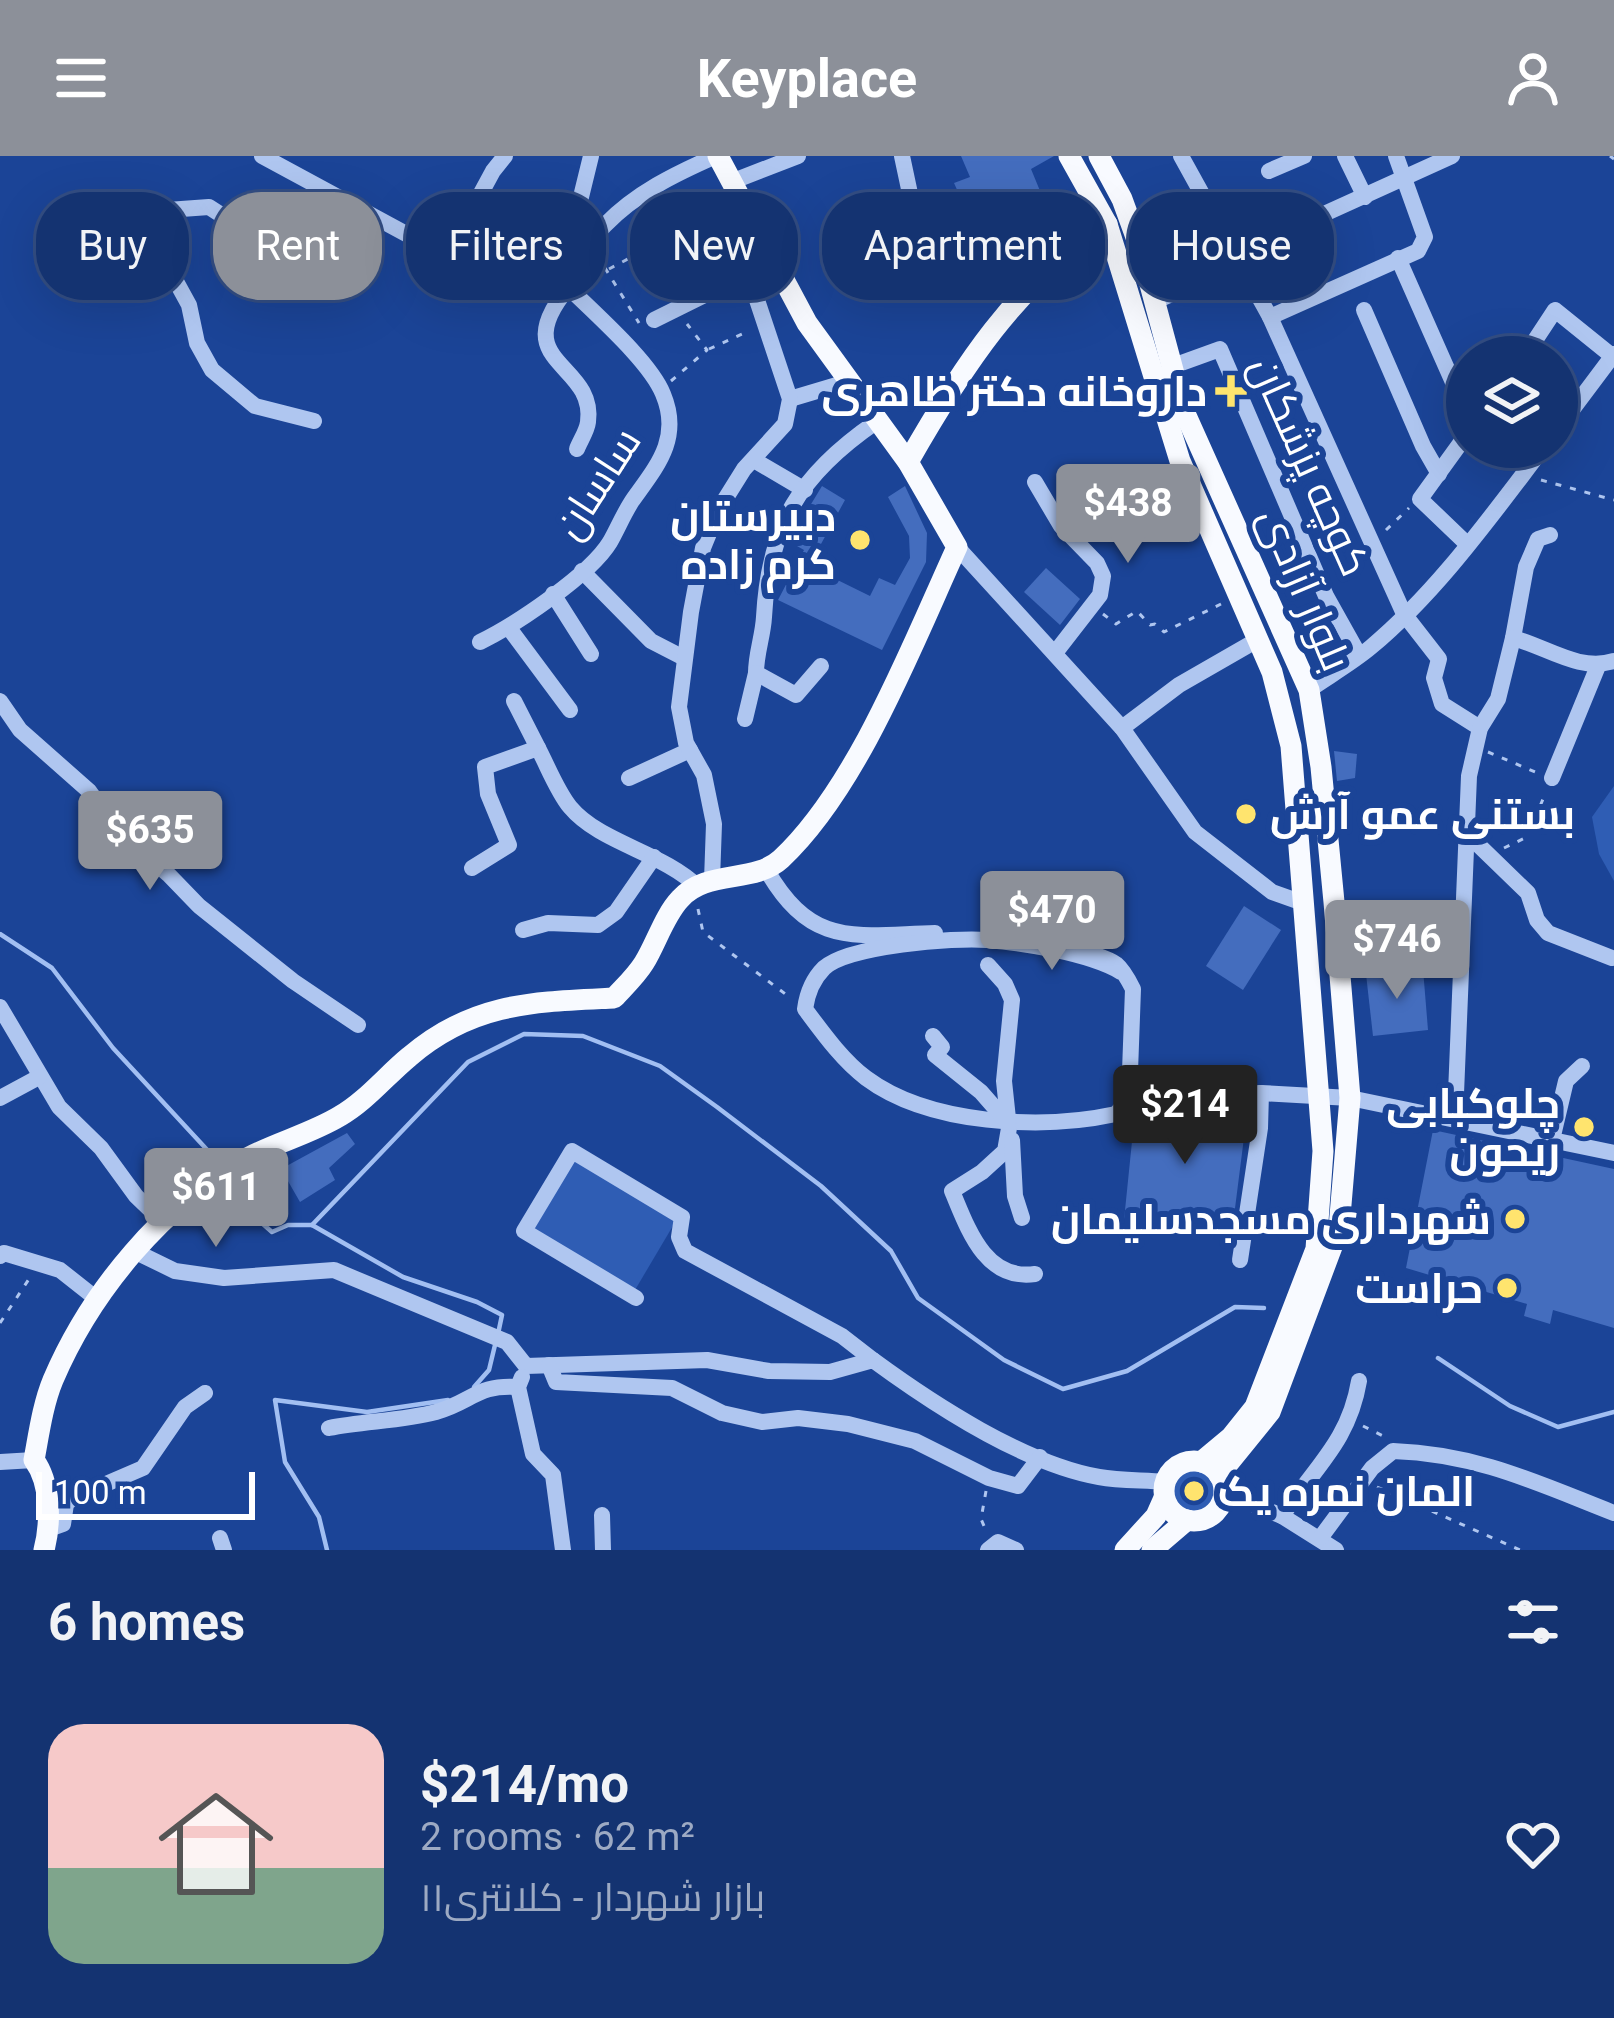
<!DOCTYPE html>
<meta charset="utf-8">
<style>
:root{--surface:#143371;--page:#1d3b76;--text:#f1f3f6;--muted:#9daac3;--line:#334e84;--accent:#8c9099}
body{margin:0;font-family:Roboto,Cairo,sans-serif;background:var(--page);color:var(--text);height:100vh;display:flex;flex-direction:column;font-size:45px;white-space:nowrap}
*{box-sizing:border-box;margin:0}
p{font-size:39px;color:var(--muted)}
.icon{flex:none;width:66px;height:66px;fill:none;stroke:currentColor;stroke-width:2;stroke-linecap:round;stroke-linejoin:round}
.map{position:relative;height:1394px;overflow:hidden}
.drawer{display:flex;flex-direction:column;background:var(--surface);flex:1}
.drawer>*{flex:none}
.guide{position:absolute;left:36px;top:36px;width:1542px;height:108px;display:flex;gap:24px}
.controls{position:absolute;left:1446px;top:180px;display:grid;gap:24px}
.controls a{display:grid;place-items:center;width:132px;height:132px;border-radius:50%;background:var(--surface);box-shadow:0 12px 48px #0002,0 0 0 3px var(--line);font-size:60px}
.scale{position:absolute;left:36px;bottom:30px;width:219px;box-sizing:border-box;padding-left:12px;border:6px solid #fff;border-top:0;font-size:33px;line-height:42px;white-space:nowrap;color:#fff;-webkit-text-stroke:9px #1b4497;paint-order:stroke}
.price{position:absolute;translate:-50% -102px;padding:0 27px;border-radius:12px;background:var(--accent);color:#fff;font-size:39px;line-height:78px;filter:drop-shadow(0 3px 6px #0008)}
.price::after{content:'';position:absolute;left:50%;top:72px;width:36px;height:27px;margin-left:-18px;background:inherit;clip-path:polygon(0 0,100% 0,50% 100%)}
.price.selected{background:#222;color:#fff}
ul{padding:0;list-style:none}
li{display:flex;align-items:center;gap:36px;height:300px;padding:0 48px}
li+li{border-top:3px solid var(--line)}
li span{display:grid;place-items:center;flex:none;width:336px;height:240px;border-radius:36px;color:#555}
li>.icon{margin-inline-start:auto}
span .icon{width:144px;height:144px;fill:#fffc;stroke-width:1}
li b{font-size:51px}
h2{display:flex;justify-content:space-between;align-items:center;height:144px;padding:0 48px;font-size:51px}
.tag{padding:0 42px;border-radius:48px;background:var(--surface);box-shadow:0 12px 48px #0002,0 0 0 3px var(--line);font-size:42px;line-height:108px}
.tag.selected{background:var(--accent);color:#fff}
header{display:flex;justify-content:space-between;align-items:center;height:156px;padding:0 48px;background:var(--accent);color:#fff;font-size:54px;font-weight:700}
.map>svg:first-child{display:block}
</style>
<header><svg class="icon" aria-label="menu" viewBox="0 0 24 24"><path d="M4 6h16M4 12h16M4 18h16"/></svg>Keyplace<svg class="icon" aria-label="person" viewBox="0 0 24 24"><circle cx="12" cy="8" r="4"/><path d="M4 21q1-7 8-7t8 7"/></svg></header>
<div class="map">
<svg width="1614" height="1394" viewBox="0 0 1614 1394">
<rect width="100%" height="100%" fill="#1b4497"/>
<!-- green -->
<g fill="#2f5db4">
<path d="M1614 630V725L1599 698 1592 661Z"/>
<path d="M575 1002 677 1063 635 1134 532 1073Z"/>
<circle cx="1193" cy="1335" r="24"/>
</g>
<g fill="none" stroke-linecap="round" stroke-linejoin="round">
<!-- stream -->
<g stroke="#a2bff2" stroke-width="4.5">
<path d="M0 778 52 812 113 892 223 1011"/>
<path d="M229 1021 248 1055 272 1076 288 1069H312L403 1121 477 1146 502 1159 498 1178"/>
<path d="M312 1069 468 906 524 878 583 880 660 910 717 951 821 1030 891 1095 918 1142 1004 1204 1063 1233 1127 1215 1235 1151 1264 1152"/>
<path d="M1438 1202 1510 1250 1558 1271 1614 1256"/>
<path d="M474 1231 489 1214 495 1189"/>
<path d="M327 1394 319 1361 285 1306 275 1244 367 1256 448 1244"/>
</g>
</g>
<!-- building -->
<g fill="#446dbe">
<path d="M961 0H1054L1031 13 1045 47 976 76 954 27 970 21Z"/>
<path d="M822 330 845 344 809 410 870 440 879 422 895 429 910 402 909 380 888 341 905 330 927 377 926 406 882 494 778 444 804 394 790 386 793 378Z"/>
<path d="M1046 412 1080 443 1060 469 1024 436Z"/>
<path d="M1334 595 1357 598 1355 622 1337 625Z"/>
<path d="M1244 750 1281 774 1243 834 1206 810Z"/>
<path d="M1423 813 1428 874 1373 880 1366 818Z"/>
<path d="M1248 950 1233 1068 1210 1071 1124 1064 1135 956 1176 954 1238 959 1239 951Z"/>
<path d="M1433 974 1614 1013V1172L1553 1154 1550 1168 1524 1160 1527 1148 1406 1112Z"/>
<path d="M347 977 355 988 329 1012 335 1024 300 1046 281 1013Z"/>
</g>
<g fill="none" stroke-linecap="round" stroke-linejoin="round">
<!-- path -->
<g stroke="#afc6f0" stroke-width="3" stroke-dasharray="6 9" stroke-linecap="butt">
<path d="M1610 0 1614 3"/>
<path d="M597 99 639 167"/>
<path d="M609 113 724 52"/>
<path d="M709 193 749 175"/>
<path d="M671 225 707 194 687 168"/>
<path d="M1541 324 1614 344"/>
<path d="M1386 374 1409 352"/>
<path d="M1103 458 1116 468 1137 455 1150 469 1155 468 1164 476 1221 448"/>
<path d="M1488 596 1540 618"/>
<path d="M1504 692 1527 681 1546 636"/>
<path d="M698 753 703 776 792 843"/>
<path d="M0 1167 31 1120"/>
<path d="M1363 1270 1387 1282"/>
<path d="M1377 1331 1520 1394"/>
<path d="M986 1335 981 1363 987 1377"/>
</g>
<!-- minor -->
<g stroke="#afc6f0" stroke-width="16">
<path d="M262 0 447 100 538 133C568 118 582 92 605 69 636 37 675 18 716 0"/>
<path d="M591 0 580 45 594 81"/>
<path d="M902 0 922 94 918 109"/>
<path d="M1181 0 1270 161 1404 458 1439 503 1434 522 1442 548 1480 572"/>
<path d="M1345 0 1365 41"/>
<path d="M1269 15 1304 0"/>
<path d="M731 26 798 0"/>
<path d="M447 100 493 15 505 0"/>
<path d="M1398 102 1467 258"/>
<path d="M568 132C505 208 596 206 588 266 587 275 580 285 577 293"/>
<path d="M1156 145 1201 125 1236 98 1452 0"/>
<path d="M1364 154 1423 290 1439 318"/>
<path d="M1270 161 1418 95 1425 81 1396 0"/>
<path d="M654 164 773 105"/>
<path d="M1524 201 1555 154 1612 200"/>
<path d="M1173 210 1220 193 1326 440 1359 499"/>
<path d="M790 243 847 226"/>
<path d="M314 265 255 250 212 214 197 187 189 149 172 118 130 68 140 56 209 51 257 82 271 100 299 117 313 119 349 47"/>
<path d="M1557 274 1614 198"/>
<path d="M1467 278 1420 343 1467 388"/>
<path d="M754 304 805 334"/>
<path d="M1035 326 1061 370 1097 407 1103 420 1100 439 1055 497"/>
<path d="M957 391 1122 572 1195 676 1272 736 1303 747"/>
<path d="M582 415 651 485 684 502"/>
<path d="M553 438 591 498"/>
<path d="M509 472 570 554"/>
<path d="M1513 482 1526 411 1538 383 1550 379"/>
<path d="M480 486C515 469 590 419 610 386 618 372 623 359 632 345 656 311 682 283 663 238 649 203 587 151 559 122"/>
<path d="M821 510 796 539 756 517C756 497 763 480 764 461 769 369 799 319 876 266"/>
<path d="M1309 534C1329 520 1352 507 1371 491 1438 435 1491 360 1544 291"/>
<path d="M0 545 20 574 89 635 119 676 169 719 199 750 293 825 358 869"/>
<path d="M514 545 538 592"/>
<path d="M745 563 756 517"/>
<path d="M1122 572 1179 529 1259 483"/>
<path d="M629 622 690 594"/>
<path d="M1552 622 1598 510"/>
<path d="M1464 675 1528 737 1537 764 1548 777 1612 802"/>
<path d="M472 712 509 689 488 638 485 611 538 592C548 611 557 635 570 651 600 687 662 696 698 731"/>
<path d="M766 713C812 793 854 779 935 777"/>
<path d="M712 724 714 668 704 619 686 587 679 551 691 456 703 392 719 353 744 313 785 268 790 243 748 117"/>
<path d="M523 774 548 767 598 769 616 756 654 701"/>
<path d="M999 779C1022 782 1099 795 1116 808 1122 813 1129 825 1133 833L1129 943 1116 958C1042 974 929 969 866 922 842 904 823 877 805 853 807 838 813 823 824 812 848 790 954 781 987 784 1024 787 1089 797 1121 816"/>
<path d="M988 809 1005 828 1012 844 1004 925 1009 972 1005 995 982 1016 952 1035C968 1073 985 1125 1035 1118"/>
<path d="M0 851 59 951 101 992 136 1040 162 1065"/>
<path d="M933 880 942 891 935 899 981 936 1008 967"/>
<path d="M0 942 39 921"/>
<path d="M1129 943 1261 937 1350 942 1614 997"/>
<path d="M1455 962 1469 620 1480 572 1498 543 1513 482C1547 491 1579 516 1614 505"/>
<path d="M1012 984 1015 1040 1022 1062"/>
<path d="M1552 984 1566 925 1582 910"/>
<path d="M136 1096 175 1115 224 1122 334 1114 507 1186 526 1210 707 1204 769 1215 830 1216 873 1204C933 1248 1025 1308 1099 1321 1120 1325 1143 1324 1165 1326"/>
<path d="M0 1100 4 1097 60 1114 98 1144"/>
<path d="M1240 1104 1260 972 1261 937"/>
<path d="M636 1142 524 1075 572 995 682 1061 679 1081 685 1095 842 1180 873 1204"/>
<path d="M549 1209 556 1226 672 1232 722 1257 762 1266 798 1262 848 1268 915 1285 989 1322 1018 1330 1040 1301"/>
<path d="M522 1221 518 1231 533 1298 553 1319 563 1394"/>
<path d="M329 1272C364 1265 402 1265 436 1256 472 1246 477 1228 518 1231"/>
<path d="M0 1306 34 1304"/>
<path d="M1223 1336 1282 1360 1336 1394"/>
<path d="M602 1359 603 1394"/>
<path d="M1282 1360C1315 1311 1349 1285 1359 1225"/>
<path d="M49 1373 63 1368 66 1348 71 1343 143 1312 185 1251 205 1237"/>
<path d="M1321 1381 1372 1312 1393 1295C1478 1298 1537 1327 1614 1357"/>
<path d="M220 1382 224 1394"/>
<path d="M988 1394 998 1386 1016 1394"/>
</g>
<!-- major -->
<g stroke="#f8faff" stroke-width="21">
<path d="M1069 0 1107 68 1180 305 1272 516 1291 590 1323 995 1316 1093 1255 1251 1231 1281 1201 1306"/>
<path d="M1099 0 1122 43 1141 95 1184 255 1309 534 1321 611 1334 746 1350 942 1339 1072 1270 1256 1219 1319"/>
<path d="M908 306C961 213 1016 127 1107 68"/>
<circle cx="1194" cy="1335" r="30"/>
<path d="M44 1394C51 1367 51 1327 34 1304 39 1277 43 1248 53 1224 91 1135 163 1048 249 1001 278 986 312 977 340 960 365 946 387 919 409 901 473 846 534 846 614 842 624 831 636 820 644 807 656 788 664 760 680 743 706 713 754 728 781 703 858 631 913 487 957 391L908 306 807 167 718 0"/>
<path d="M1125 1394 1156 1360 1164 1342"/>
<path d="M1152 1394 1187 1364"/>
</g>
</g>
<!-- markers -->
<g fill="#ffe46e" stroke="#1b4497" stroke-width="4.5">
<path d="M1225 217h12v12h12v12h-12v12h-12v-12h-12v-12h12z"/>
<circle cx="860" cy="384" r="12"/>
<circle cx="1246" cy="658" r="12"/>
<circle cx="1584" cy="971" r="12"/>
<circle cx="1515" cy="1063" r="12"/>
<circle cx="1507" cy="1132" r="12"/>
<circle cx="1194" cy="1335" r="12"/>
</g>
<g text-anchor="middle" dominant-baseline="central" stroke-width="12" stroke-linejoin="round" paint-order="stroke">
<!-- poi labels -->
<g font-size="42" font-weight="bold" fill="#fff" stroke="#1b4497" text-anchor="end">
<text x="1207" y="235">داروخانه دکتر ظاهری</text>
<text x="836" y="360">دبیرستان<tspan x="836" dy="48">کرم زاده</tspan></text>
<text x="1270" y="658" text-anchor="start">بستنی عمو آرش</text>
<text x="1560" y="947">چلوکبابی<tspan x="1560" dy="48">ریحون</tspan></text>
<text x="1491" y="1063">شهرداری مسجدسلیمان</text>
<text x="1483" y="1132">حراست</text>
<text x="1218" y="1335" text-anchor="start">المان نمره یک</text>
</g>
<!-- street labels -->
<g font-size="42" fill="#fff" stroke="#1b4497">
<text transform="translate(1310 310) rotate(66)">کوچه پزشکان</text>
<text transform="translate(597 327) rotate(-57)">ساسان</text>
<text transform="translate(1305 433) rotate(67)">بلوار آزادی</text>
</g>
</g>
</svg>
<div class="controls">
<a><svg class="icon" aria-label="layers" viewBox="0 0 24 24"><path d="M12 4l9 5-9 5-9-5zM3 14l9 5 9-5"/></svg></a>
</div>
<div class="scale">100 m</div>
<b class="price" style="left:1128px;top:410px">$438</b>
<b class="price" style="left:150px;top:737px">$635</b>
<b class="price" style="left:1052px;top:817px">$470</b>
<b class="price" style="left:1397px;top:846px">$746</b>
<b class="price selected" style="left:1185px;top:1011px">$214</b>
<b class="price" style="left:216px;top:1094px">$611</b>
<div class="guide">
<a class="tag">Buy</a>
<a class="tag selected">Rent</a>
<a class="tag">Filters</a>
<a class="tag">New</a>
<a class="tag">Apartment</a>
<a class="tag">House</a>
</div>
</div>
<section class="drawer">
<h2>6 homes<svg class="icon" aria-label="filters" viewBox="0 0 24 24"><path d="M4 7h16M4 17h16"/><circle cx="9" cy="7" r="2"/><circle cx="15" cy="17" r="2"/></svg></h2>
<ul>
<li><span style="background:linear-gradient(#f6c9c9 60%,#7fa58c 0)"><svg class="icon" aria-label="home" viewBox="0 0 24 24"><path d="M3 11l9-7 9 7M6 9v11h12V9"/></svg></span><div><b>$214/mo</b><p>2 rooms · 62 m²</p><p>بازار شهردار - کلانتری۱۱</p></div><svg class="icon" aria-label="heart" viewBox="0 0 24 24"><path d="M12 20l-8-8c-3-5 5-10 8-4 3-6 11-1 8 4z"/></svg></li>
</ul>
</section>
